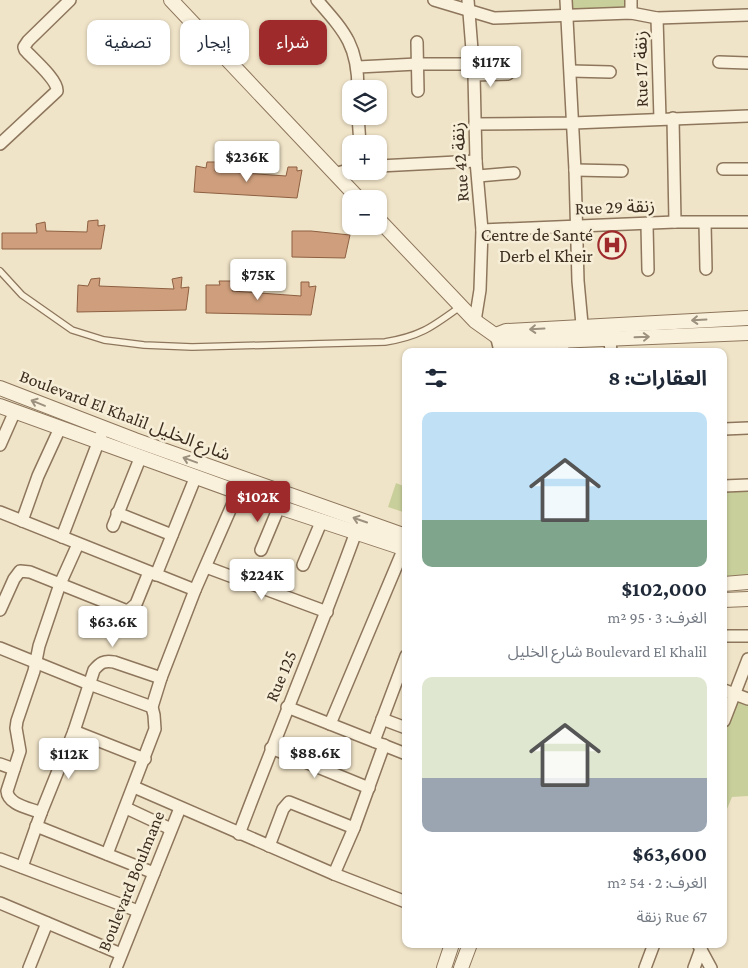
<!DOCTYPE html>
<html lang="ar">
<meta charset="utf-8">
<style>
:root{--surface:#fff;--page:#f6f6f7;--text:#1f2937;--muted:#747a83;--accent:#9e2a2b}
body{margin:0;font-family:"Crimson Pro","Noto Sans Arabic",serif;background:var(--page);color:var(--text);direction:rtl;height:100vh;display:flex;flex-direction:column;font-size:19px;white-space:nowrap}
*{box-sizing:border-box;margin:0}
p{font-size:16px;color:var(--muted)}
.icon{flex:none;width:28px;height:28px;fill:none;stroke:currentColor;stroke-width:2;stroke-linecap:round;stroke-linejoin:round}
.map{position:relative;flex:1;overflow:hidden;direction:ltr}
.panel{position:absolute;left:402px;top:348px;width:325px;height:600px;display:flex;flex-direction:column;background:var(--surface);border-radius:10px;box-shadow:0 1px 4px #0004;direction:rtl}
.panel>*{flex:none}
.top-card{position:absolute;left:15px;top:20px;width:312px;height:45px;direction:rtl;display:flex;gap:10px}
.buttons{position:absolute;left:342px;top:80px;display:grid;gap:10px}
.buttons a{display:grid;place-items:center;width:45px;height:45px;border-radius:10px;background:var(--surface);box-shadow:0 1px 4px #0004;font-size:25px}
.price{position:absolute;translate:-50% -42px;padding:0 11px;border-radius:5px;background:#fff;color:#222;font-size:16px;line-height:32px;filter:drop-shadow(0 1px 2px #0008)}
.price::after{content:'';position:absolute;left:50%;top:30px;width:15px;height:11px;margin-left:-8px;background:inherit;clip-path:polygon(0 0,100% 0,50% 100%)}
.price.selected{background:var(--accent);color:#fff}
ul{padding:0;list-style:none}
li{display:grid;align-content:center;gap:10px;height:265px;padding:0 20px}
li span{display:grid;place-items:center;height:155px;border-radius:10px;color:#555}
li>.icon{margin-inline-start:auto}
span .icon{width:90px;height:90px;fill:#fffc;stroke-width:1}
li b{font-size:21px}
h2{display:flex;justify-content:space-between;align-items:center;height:60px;padding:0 20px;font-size:21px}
.pill{padding:0 18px;border-radius:10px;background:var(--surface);box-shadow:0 1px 4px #0004;font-size:18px;line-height:45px}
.pill.selected{background:var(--accent);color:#fff}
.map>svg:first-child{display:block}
</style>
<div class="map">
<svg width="748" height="968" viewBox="0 0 748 968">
<rect width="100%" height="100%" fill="#f0e4c8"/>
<!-- green -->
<g fill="#c9cf9b">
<path d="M571 0H628V11L571 13Z"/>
<path d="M396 483 406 487V513L388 507Z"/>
<path d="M748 487V578L724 579V488Z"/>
<path d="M736 694 748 699V796L732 797 724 816V723Z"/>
</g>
<!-- building -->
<g fill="#cf9f7d" stroke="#8d5f41">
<path d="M207 162H215V171L286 176 288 167H297V171L302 170 297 198 194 192 196 166 206 168Z"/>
<path d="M98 220V226L105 225 101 249H2V233H37L36 224 45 222 46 231 87 232 88 221Z"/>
<path d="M292 231H311L350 235 345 258 292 257Z"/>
<path d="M182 277 181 288 189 287 186 310 77 312 78 285 88 286 91 279 100 278 99 286 174 289 172 279Z"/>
<path d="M219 281H233L232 291 301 296V282H309V287L316 286 311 315 206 313V285H220Z"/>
</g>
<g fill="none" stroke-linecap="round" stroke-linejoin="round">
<!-- service casing -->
<g stroke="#8d765c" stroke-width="8">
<path id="service" d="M0 271 22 295 72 330 104 340 144 345 192 347 385 342C421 336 432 327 461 306"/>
</g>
<!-- minor casing -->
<g stroke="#8d765c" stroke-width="14">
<g id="minor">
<path d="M317 0C344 31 358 45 358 89"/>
<path d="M434 0 494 18 631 13 657 18 748 15"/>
<path d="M468 0 474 75 476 161 482 230 480 290 475 321"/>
<path d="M566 0 575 170 578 281 583 335"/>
<path d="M631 0V13"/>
<path d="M657 18 660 119"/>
<path d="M417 42 418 91"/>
<path d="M719 62 748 63"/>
<path d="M358 67 417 64H472"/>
<path d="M571 71 610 72"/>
<path d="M474 75 508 74"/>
<path d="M358 116 360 144"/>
<path d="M673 118 675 222"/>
<path d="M475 124 573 123 748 116"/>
<path d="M0 144 57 91C58 80 33 59 25 50L24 47 28 41 70 0"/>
<path d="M379 166 476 161"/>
<path d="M723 169H748"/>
<path d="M575 170 622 171"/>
<path d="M335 174 351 169"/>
<path d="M478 176 514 173"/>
<path d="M705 223 706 269"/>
<path d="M647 225 648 270"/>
<path d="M482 230 675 222H748"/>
<path d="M609 332 611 351"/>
<path d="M496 335 500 351"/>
<path d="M562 341 563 351"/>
<path d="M724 429 748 428"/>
<path d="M0 445 15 411"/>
<path d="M724 486 748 485"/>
<path d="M0 512 195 590"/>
<path d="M117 513 172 535"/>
<path d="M22 521 38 476 60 428"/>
<path d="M113 526 141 456"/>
<path d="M62 537 101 435"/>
<path d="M261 550 279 507"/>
<path d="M303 565 322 520"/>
<path d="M206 567 327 612"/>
<path d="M156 575 196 476"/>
<path d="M0 610 14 579 20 571 30 572 125 610H129L136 604 149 572"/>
<path d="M724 636H748"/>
<path d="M0 648 89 684 152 707"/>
<path d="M724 690 748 699"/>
<path d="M287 707 406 754"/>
<path d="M382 719 406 728"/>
<path d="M724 721 748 659"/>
<path d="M330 724 404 548"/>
<path d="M74 731 145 759"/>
<path d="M374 741 406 656"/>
<path d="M271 748 369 788"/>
<path d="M0 764 14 769"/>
<path d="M134 787 334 874 406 902"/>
<path d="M126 808 171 829"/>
<path d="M41 813C30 808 8 805 7 791L20 751 16 728 17 721 34 671 39 646 60 584 78 544"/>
<path d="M36 826 154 873"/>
<path d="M239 834C277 733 319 634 356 532"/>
<path d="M269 846 283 809 289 802 354 828"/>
<path d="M107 854 155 729 154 715 152 707 161 678 195 590 241 485"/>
<path d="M0 859 138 911"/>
<path d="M22 867 41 813 74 731 94 670C100 663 104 660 114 662L161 678"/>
<path d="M334 874 354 828 384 745"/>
<path d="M0 903 121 954"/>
<path d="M698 944 711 968"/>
<path d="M29 968 47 923"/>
<path d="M116 968 180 808"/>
<path d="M645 968 654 944"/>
<path d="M694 968 701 949"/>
</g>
</g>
<!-- tertiary casing -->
<g stroke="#8d765c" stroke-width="16">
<g id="tertiary">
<path d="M171 0 359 199"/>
<path d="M379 220 475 321 506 343 748 333"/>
<path d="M496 335 506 331 748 318"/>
<path d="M0 388 135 440 406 536"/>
<path d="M0 406 279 507 406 549"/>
<path d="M724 584 748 582"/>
<path d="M724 600 748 599"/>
<path d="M444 968 452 944"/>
<path d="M461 968 470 944"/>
</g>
</g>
<!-- service -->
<use href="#service" stroke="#faf1dc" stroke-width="5.5"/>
<!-- minor -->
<use href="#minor" stroke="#faf1dc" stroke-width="11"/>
<!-- tertiary -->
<use href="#tertiary" stroke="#faf1dc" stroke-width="14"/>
</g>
<!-- one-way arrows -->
<defs><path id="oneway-shaft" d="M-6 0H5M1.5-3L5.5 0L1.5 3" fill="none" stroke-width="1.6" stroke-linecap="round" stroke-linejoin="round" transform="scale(1.25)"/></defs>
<g stroke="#9c907e">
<use href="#oneway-shaft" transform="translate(699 320) rotate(177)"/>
<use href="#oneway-shaft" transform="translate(537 329) rotate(177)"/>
<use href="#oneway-shaft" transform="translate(642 337) rotate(-2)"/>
<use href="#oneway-shaft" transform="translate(38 403) rotate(-158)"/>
<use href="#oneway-shaft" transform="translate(190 460) rotate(-160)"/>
<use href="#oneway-shaft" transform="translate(360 520) rotate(-161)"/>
</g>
<!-- icons -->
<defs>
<g id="hospital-ring" transform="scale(1.4375)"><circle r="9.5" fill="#f7eed8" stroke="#9e2a2b" stroke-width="1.5"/><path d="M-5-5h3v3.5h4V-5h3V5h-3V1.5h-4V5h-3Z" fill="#9e2a2b"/></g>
</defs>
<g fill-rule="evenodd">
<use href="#hospital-ring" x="612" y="245"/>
</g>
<g text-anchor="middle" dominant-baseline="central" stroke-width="5" stroke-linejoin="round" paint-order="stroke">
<!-- street labels -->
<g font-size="18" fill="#3d2e20" stroke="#f7eed8">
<text transform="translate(641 69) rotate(-91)">Rue 17 زنقة</text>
<text transform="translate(460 162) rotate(-94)">Rue 42 زنقة</text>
<text transform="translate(615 207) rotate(-2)">Rue 29 زنقة</text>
<text transform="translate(125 415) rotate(21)">Boulevard El Khalil شارع الخليل</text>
<text transform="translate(281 676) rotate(-67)">Rue 125</text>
<text transform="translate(131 881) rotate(-68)">Boulevard Boulmane</text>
</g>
<!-- poi labels -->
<g font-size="18" fill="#3d2e20" stroke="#f7eed8" text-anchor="end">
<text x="593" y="235">Centre de Santé<tspan x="593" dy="21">Derb el Kheir</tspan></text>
</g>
</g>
</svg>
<div class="buttons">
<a><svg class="icon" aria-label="layers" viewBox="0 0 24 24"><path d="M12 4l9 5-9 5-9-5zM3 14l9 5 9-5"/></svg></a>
<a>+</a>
<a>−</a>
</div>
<b class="price" style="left:491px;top:88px">$117K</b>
<b class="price" style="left:247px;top:183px">$236K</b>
<b class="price" style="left:258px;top:301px">$75K</b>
<b class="price selected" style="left:258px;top:523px">$102K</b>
<b class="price" style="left:262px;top:601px">$224K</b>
<b class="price" style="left:113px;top:648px">$63.6K</b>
<b class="price" style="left:315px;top:779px">$88.6K</b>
<b class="price" style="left:69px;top:780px">$112K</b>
<div class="top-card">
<a class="pill selected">شراء</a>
<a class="pill">إيجار</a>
<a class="pill">تصفية</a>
</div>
<section class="panel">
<h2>العقارات: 8<svg class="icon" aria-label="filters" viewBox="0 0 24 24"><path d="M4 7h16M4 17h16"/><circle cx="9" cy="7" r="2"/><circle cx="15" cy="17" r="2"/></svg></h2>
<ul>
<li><span style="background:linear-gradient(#bfe0f5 70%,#7fa58c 0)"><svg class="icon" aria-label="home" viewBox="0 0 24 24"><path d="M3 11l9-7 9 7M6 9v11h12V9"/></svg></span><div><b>$102,000</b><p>الغرف: 3 · 95 m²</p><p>Boulevard El Khalil شارع الخليل</p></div></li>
<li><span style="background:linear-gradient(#dfe7d0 65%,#9aa5b1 0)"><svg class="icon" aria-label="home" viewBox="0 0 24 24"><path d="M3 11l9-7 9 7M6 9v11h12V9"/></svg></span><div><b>$63,600</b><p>الغرف: 2 · 54 m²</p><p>Rue 67 زنقة</p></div></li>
</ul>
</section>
</div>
